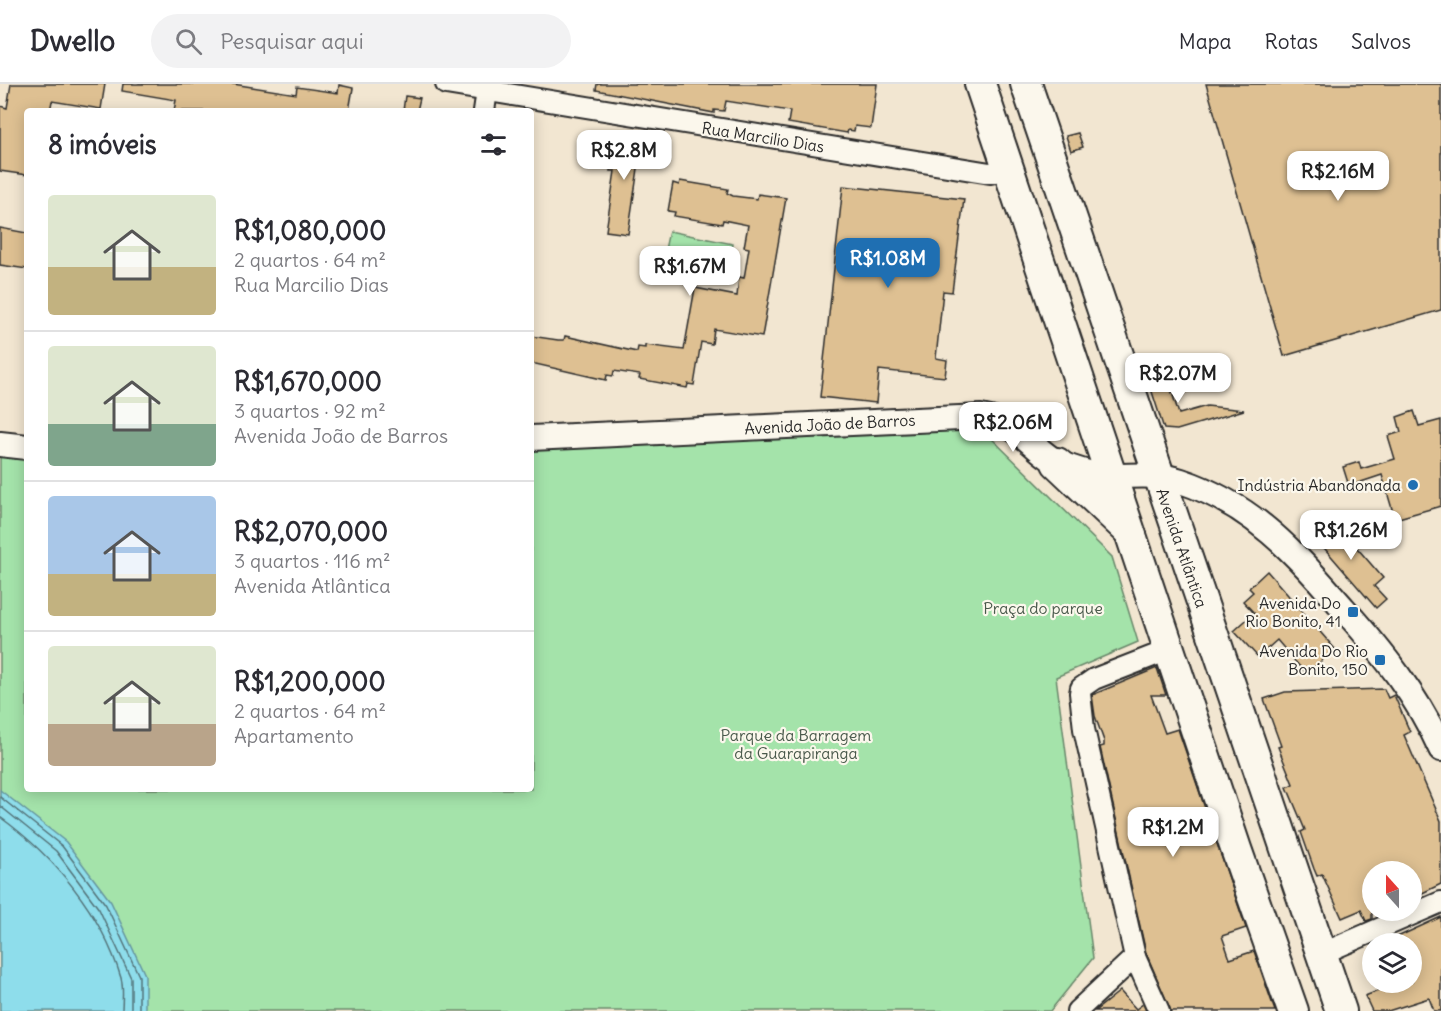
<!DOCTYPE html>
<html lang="pt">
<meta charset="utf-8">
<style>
:root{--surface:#fff;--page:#f2f2f3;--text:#2b2b33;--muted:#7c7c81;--line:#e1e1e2;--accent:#1f6fb2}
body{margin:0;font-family:Delius,sans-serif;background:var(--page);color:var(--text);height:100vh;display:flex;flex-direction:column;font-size:22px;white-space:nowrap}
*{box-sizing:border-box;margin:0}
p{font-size:20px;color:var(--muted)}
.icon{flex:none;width:33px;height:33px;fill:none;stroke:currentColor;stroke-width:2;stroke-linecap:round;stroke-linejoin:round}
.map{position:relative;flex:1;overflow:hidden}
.side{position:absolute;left:24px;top:24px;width:510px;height:684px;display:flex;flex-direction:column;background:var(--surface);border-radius:6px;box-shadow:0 3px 15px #0003}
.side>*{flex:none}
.needle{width:39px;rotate:339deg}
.buttons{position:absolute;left:1362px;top:777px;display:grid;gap:12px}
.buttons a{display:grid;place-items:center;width:60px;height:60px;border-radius:50%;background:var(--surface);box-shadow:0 3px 15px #0003;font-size:30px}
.price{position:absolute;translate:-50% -51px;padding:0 14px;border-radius:12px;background:#fff;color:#222;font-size:20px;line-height:39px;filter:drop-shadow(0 2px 3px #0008)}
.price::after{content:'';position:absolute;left:50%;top:36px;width:18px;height:14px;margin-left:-9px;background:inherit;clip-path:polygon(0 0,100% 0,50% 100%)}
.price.on{background:var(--accent);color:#fff}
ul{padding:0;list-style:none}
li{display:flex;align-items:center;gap:18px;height:150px;padding:0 24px}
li+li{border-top:2px solid var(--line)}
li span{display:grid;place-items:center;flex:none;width:168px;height:120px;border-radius:6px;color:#555}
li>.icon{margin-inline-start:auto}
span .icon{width:72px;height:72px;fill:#fffc;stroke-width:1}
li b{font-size:26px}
h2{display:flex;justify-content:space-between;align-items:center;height:72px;padding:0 24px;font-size:26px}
header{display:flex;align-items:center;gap:36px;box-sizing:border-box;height:84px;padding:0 30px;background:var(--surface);border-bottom:2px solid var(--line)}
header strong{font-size:28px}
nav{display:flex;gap:33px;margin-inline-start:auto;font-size:21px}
.search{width:420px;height:54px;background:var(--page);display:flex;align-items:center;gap:15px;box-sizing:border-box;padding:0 21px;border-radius:33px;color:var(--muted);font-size:22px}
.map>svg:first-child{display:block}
</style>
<header>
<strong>Dwello</strong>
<div class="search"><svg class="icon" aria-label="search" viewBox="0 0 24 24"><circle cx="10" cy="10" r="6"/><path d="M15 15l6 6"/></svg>Pesquisar aqui</div>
<nav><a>Mapa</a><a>Rotas</a><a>Salvos</a></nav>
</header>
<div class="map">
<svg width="1441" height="927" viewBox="0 0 1441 927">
<rect width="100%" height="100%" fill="#f2e6d1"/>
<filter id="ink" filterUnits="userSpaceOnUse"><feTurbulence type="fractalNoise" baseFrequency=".0167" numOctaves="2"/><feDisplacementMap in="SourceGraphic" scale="12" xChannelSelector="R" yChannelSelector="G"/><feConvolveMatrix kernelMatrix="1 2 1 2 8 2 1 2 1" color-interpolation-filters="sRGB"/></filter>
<g filter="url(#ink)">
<!-- green -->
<g fill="#a4e3aa" stroke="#68876a" stroke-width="1.5">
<path d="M669 147 733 160 726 197 661 184Z"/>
<path d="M981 344 1112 473 1138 558 1056 593 1093 874 1050 927H0V371L27 374V705H531V365Z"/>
</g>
<!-- water -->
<path fill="#8eddeb" stroke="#66969e" stroke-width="1.5" d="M0 706 66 758 111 818 145 891V927H0Z"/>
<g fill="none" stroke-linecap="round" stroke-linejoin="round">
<!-- shore -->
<g stroke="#537278" stroke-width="1.5">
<path d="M0 713 62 762 106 821 139 892V927"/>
<path d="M0 722 56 767 99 825 131 894V927"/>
<path d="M0 733C54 772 102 830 121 894 124 904 122 917 122 927"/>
</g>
</g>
<!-- building -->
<g fill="#dec092" stroke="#2b2b2b" stroke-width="1.5">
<path d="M11 0H105L101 25 52 17 50 27H27V91L0 87V22L7 24Z"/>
<path d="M123 0H233L296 10 297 3 338 9 339 1 353 4 349 27H174L176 16 122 7Z"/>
<path d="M597 0H877L871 44 855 42 854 47 848 46 847 49 788 39 790 27 726 17 724 27 714 26V29L596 6Z"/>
<path d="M1206 0H1441V226L1284 272Z"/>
<path d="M405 12 420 14 417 27H403Z"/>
<path d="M617 47 643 52 628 150 606 147 615 87H610Z"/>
<path d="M1078 49 1083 63 1071 67 1066 52Z"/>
<path d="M680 97 728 105 727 109 733 112 757 115 758 110 786 114 762 253 714 245 712 260 701 258 694 301 688 300 687 304 639 295 640 291 614 287 613 292 607 291 606 296 531 279V252L558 256H564L565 252 637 268 638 263 645 264V261L684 266 695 204 737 212 739 193 744 194 749 164 744 163 748 141 723 136 722 140 674 132 675 128 668 127 673 99 679 101Z"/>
<path d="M843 102 964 115 952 208 943 207 936 274 947 276 945 293 879 286 876 319 820 313Z"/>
<path d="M0 144 27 149V185L0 181Z"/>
<path d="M1163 281 1179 330 1207 322 1244 326 1177 346 1164 345 1145 286Z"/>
<path d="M1414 327 1419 342 1441 336V422L1395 435 1382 391 1349 402 1343 383 1359 378 1361 385 1395 375 1388 352 1401 348 1397 333Z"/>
<path d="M1332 435 1383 494 1374 502 1386 515 1376 524 1313 451Z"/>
<path d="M1267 487 1335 565 1306 590 1277 556 1258 573 1234 547 1254 529 1243 517 1253 508 1249 504Z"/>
<path d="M1157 584 1166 611H1151L1165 649 1178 645 1246 844 1222 852 1230 875 1254 867 1275 927H1171L1146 869 1100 663 1104 662V657L1095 632 1092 611Z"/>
<path d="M1384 605 1388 614 1394 611 1410 648 1404 651 1441 737V800L1412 814V788H1372V835L1366 837 1361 826 1342 834 1322 790 1317 792 1314 785 1301 748 1305 746 1287 703 1293 700 1278 663 1281 662 1264 615 1285 608Z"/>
<path d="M1441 833V927H1434L1429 914 1388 927H1372L1365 912 1378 907 1374 898H1412V860H1382Z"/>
<path d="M1120 907 1136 925 1143 920 1146 927H1095Z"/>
</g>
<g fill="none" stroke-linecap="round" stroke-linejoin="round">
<!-- minor casing -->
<g stroke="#2b2b2b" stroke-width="24">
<g id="minor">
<path d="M446 0 990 89 1009 85"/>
<path d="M484 27 488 0"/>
<path d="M1321 870 1441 818"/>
<path d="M1135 873 1159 927"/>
<path d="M1077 927 1135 873 1084 645 1080 609 1081 604 1094 595 1171 565"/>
</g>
</g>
<!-- tertiary casing -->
<g stroke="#2b2b2b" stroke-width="28">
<g id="tertiary">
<path d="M531 354 981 333C1027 340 1032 371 1069 383 1084 388 1098 393 1114 392 1138 392 1157 389 1181 397 1253 421 1294 468 1343 524 1382 568 1417 611 1441 665"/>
<path d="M0 360 27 363"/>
</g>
</g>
<!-- primary casing -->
<g stroke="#2b2b2b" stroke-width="34">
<g id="primary">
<path d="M980 0 1236 765 1293 927"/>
<path d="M1026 0 1341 927"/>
<path d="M1057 379 1129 447"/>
</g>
</g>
<!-- minor -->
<use href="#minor" stroke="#fbf7ec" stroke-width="20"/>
<!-- tertiary -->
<use href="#tertiary" stroke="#fbf7ec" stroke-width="24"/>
<!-- primary -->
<use href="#primary" stroke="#fbf7ec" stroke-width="30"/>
</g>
</g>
<!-- markers -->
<g fill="#1f6fb2" stroke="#fbf7ec" stroke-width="2">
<circle cx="1413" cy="401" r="6"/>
<rect x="1347" y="522" width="12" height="12" rx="3"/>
<rect x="1374" y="570" width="12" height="12" rx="3"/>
</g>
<g text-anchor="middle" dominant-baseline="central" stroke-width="4.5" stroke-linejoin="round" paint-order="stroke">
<!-- street labels -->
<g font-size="16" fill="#2b2b2b" stroke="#fbf7ec">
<text transform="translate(763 53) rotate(9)">Rua Marcilio Dias</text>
<text transform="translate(830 340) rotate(-3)">Avenida João de Barros</text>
<text transform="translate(1182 464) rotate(71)">Avenida Atlântica</text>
</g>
<!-- poi labels -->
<g font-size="16" fill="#2b2b2b" stroke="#fbf7ec" text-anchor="end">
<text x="1401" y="401">Indústria Abandonada</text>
<text x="1341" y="519">Avenida Do<tspan x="1341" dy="18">Rio Bonito, 41</tspan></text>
<text x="1368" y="567">Avenida Do Rio<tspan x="1368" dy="18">Bonito, 150</tspan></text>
</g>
<!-- park labels -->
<g font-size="16" fill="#49594b" stroke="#fbf7ec">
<text x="1043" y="524">Praça do parque</text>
<text x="796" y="651">Parque da Barragem<tspan x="796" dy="18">da Guarapiranga</tspan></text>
</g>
</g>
</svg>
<div class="buttons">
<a><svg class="needle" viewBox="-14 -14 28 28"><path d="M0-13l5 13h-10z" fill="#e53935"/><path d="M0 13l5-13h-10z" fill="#7c7c81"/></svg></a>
<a><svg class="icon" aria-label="layers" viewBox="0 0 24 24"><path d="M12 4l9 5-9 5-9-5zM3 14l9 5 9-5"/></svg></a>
</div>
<b class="price" style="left:624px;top:97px">R$2.8M</b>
<b class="price" style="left:1338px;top:118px">R$2.16M</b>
<b class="price on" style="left:888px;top:205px">R$1.08M</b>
<b class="price" style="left:690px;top:213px">R$1.67M</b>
<b class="price" style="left:1178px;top:320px">R$2.07M</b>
<b class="price" style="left:1013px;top:369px">R$2.06M</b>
<b class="price" style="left:1351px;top:477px">R$1.26M</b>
<b class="price" style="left:1173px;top:774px">R$1.2M</b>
<section class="side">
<h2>8 imóveis<svg class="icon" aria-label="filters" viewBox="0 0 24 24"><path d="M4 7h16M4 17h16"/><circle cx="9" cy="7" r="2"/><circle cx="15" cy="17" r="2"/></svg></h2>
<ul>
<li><span style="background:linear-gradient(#dfe7d0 60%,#c2b280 0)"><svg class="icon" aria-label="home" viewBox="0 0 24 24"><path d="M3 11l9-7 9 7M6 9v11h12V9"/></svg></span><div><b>R$1,080,000</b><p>2 quartos · 64 m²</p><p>Rua Marcilio Dias</p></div></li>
<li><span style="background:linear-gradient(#dfe7d0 65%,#7fa58c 0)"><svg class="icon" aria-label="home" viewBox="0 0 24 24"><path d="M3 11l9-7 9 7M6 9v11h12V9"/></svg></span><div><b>R$1,670,000</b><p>3 quartos · 92 m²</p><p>Avenida João de Barros</p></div></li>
<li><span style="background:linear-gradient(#a9c7e8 65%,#c2b280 0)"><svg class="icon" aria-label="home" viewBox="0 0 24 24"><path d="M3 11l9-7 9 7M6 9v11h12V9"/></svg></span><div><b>R$2,070,000</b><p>3 quartos · 116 m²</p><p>Avenida Atlântica</p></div></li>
<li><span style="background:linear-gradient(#dfe7d0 65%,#b9a48a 0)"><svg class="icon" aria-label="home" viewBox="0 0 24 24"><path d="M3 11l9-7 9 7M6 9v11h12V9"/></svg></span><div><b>R$1,200,000</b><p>2 quartos · 64 m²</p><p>Apartamento</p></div></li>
</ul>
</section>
</div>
